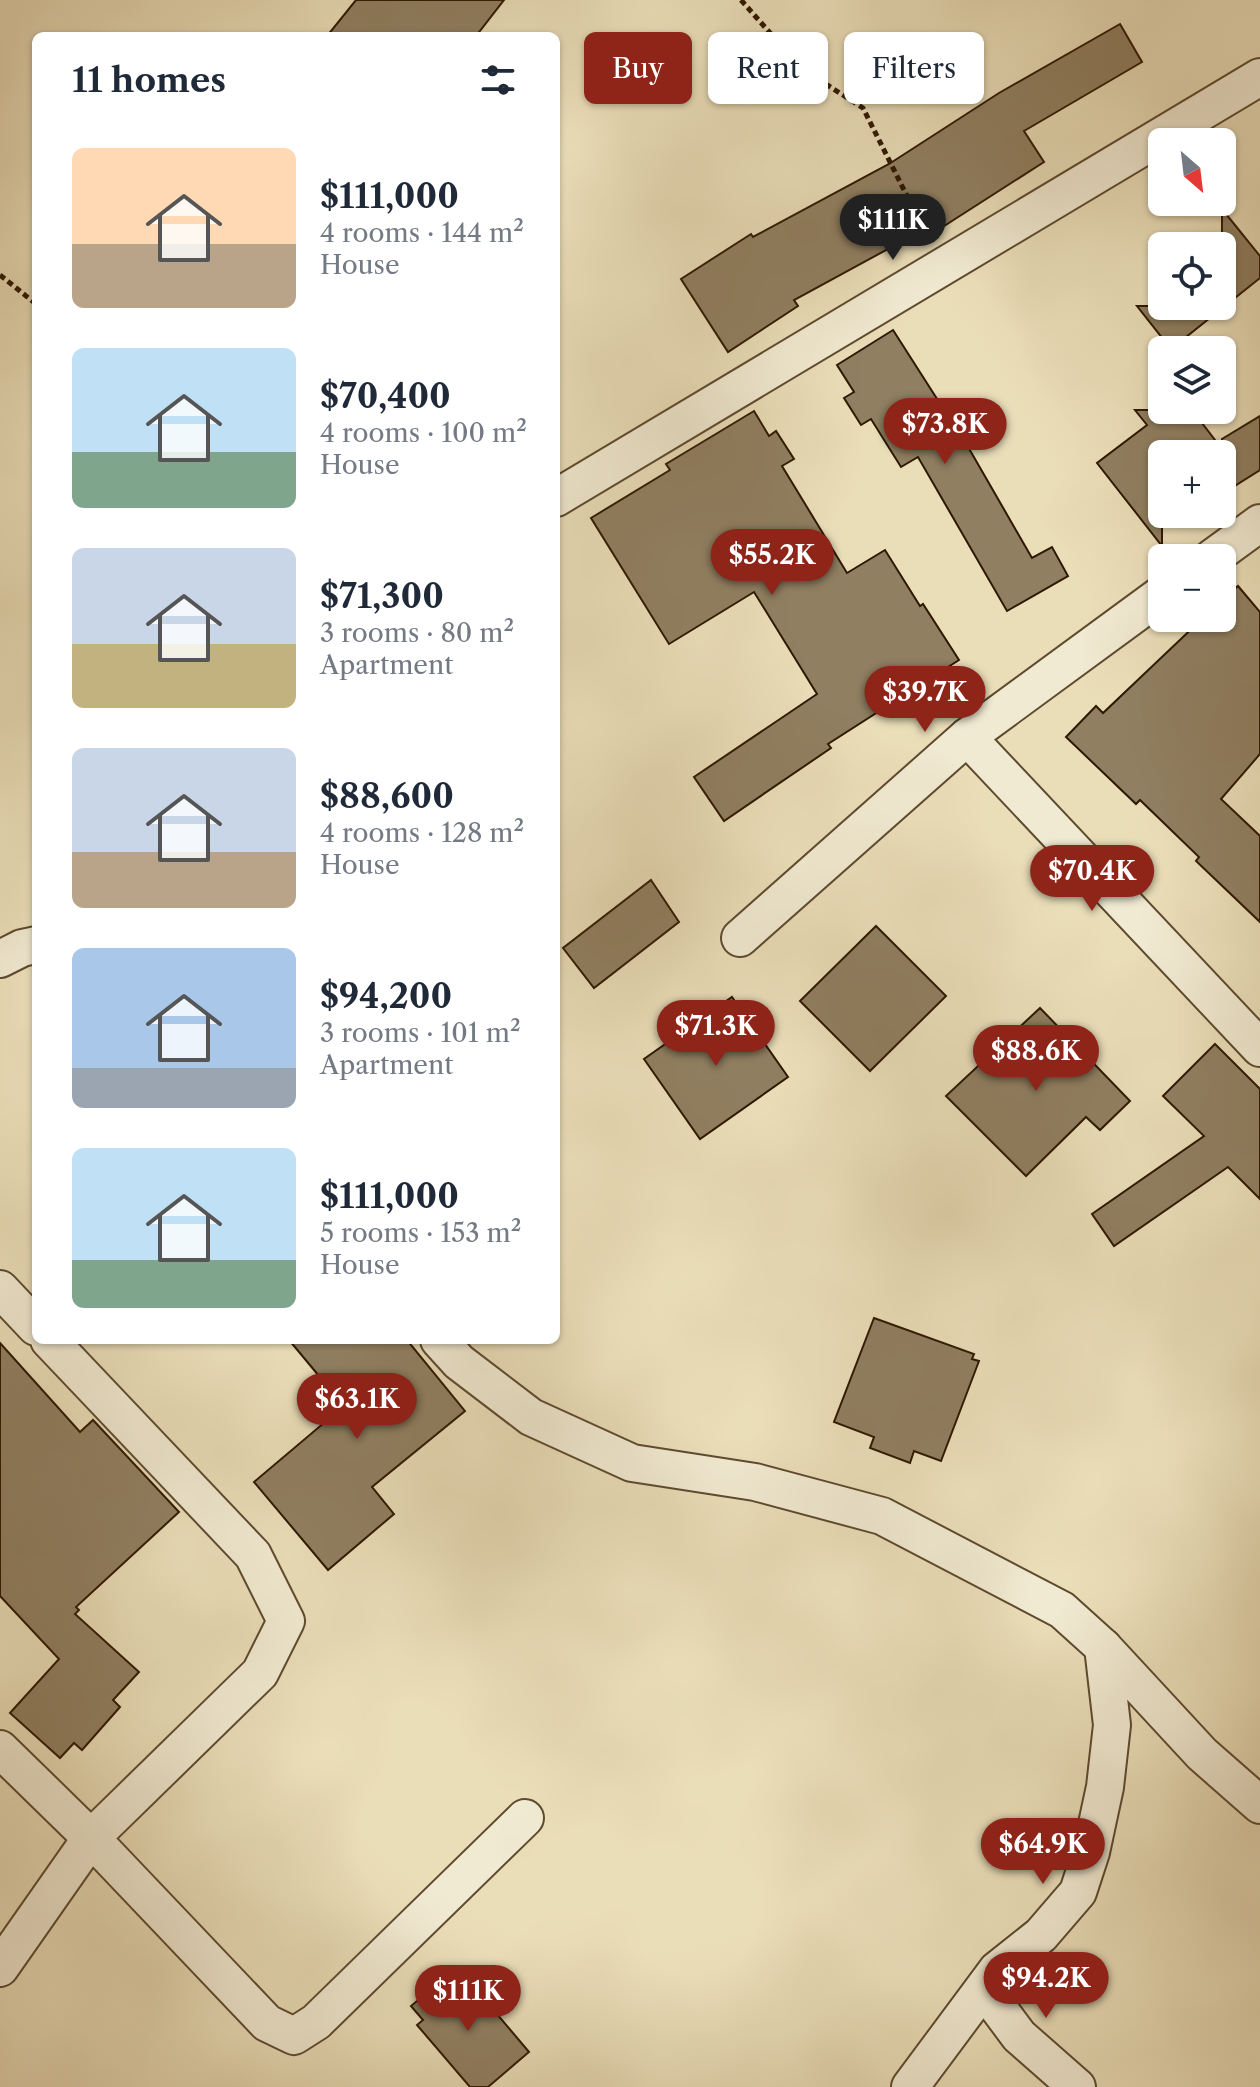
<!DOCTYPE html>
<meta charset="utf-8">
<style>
:root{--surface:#fff;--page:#f2f2f3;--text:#1f2937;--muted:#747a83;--accent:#8f2418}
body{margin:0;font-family:"Libre Caslon Text",serif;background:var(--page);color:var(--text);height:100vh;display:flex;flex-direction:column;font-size:30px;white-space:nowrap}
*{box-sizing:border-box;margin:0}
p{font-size:26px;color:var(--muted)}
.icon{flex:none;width:44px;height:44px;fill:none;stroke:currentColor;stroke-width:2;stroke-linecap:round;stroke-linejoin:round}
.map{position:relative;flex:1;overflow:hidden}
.sheet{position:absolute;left:32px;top:32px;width:528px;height:1312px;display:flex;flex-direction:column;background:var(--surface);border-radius:12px;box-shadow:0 2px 6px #0004}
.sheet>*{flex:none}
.guide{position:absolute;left:584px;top:32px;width:556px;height:72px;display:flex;gap:16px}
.needle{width:52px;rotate:152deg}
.fabs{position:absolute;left:1148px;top:128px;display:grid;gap:16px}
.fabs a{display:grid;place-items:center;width:88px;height:88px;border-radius:12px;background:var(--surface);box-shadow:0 2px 6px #0004;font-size:40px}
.price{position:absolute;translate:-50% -68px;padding:0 18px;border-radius:28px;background:var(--accent);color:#fff;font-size:26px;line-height:52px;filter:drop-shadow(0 2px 4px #0008)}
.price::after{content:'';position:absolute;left:50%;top:48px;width:24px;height:18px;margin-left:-12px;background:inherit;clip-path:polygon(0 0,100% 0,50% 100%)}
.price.selected{background:#222;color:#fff}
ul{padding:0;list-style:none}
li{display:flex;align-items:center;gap:24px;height:200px;padding:0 40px}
li span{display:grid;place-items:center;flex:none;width:224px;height:160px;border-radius:12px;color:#555}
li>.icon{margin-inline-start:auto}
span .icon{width:96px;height:96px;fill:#fffc;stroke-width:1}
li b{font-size:34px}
h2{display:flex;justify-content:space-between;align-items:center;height:96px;padding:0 40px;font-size:34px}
.tag{padding:0 28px;border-radius:12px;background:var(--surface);box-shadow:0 2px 6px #0004;font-size:28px;line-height:72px}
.tag.selected{background:var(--accent);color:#fff}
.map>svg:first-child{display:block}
</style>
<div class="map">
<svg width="1260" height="2087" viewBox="0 0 1260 2087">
<rect width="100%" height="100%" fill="#eadeb9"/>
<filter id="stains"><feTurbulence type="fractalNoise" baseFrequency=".0025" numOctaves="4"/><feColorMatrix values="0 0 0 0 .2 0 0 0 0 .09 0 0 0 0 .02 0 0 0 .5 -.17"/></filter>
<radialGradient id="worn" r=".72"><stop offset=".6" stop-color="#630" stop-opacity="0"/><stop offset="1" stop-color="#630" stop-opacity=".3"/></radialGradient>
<!-- building -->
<g fill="#907f61" stroke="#2f1801" stroke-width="2">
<path d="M356 0H504L476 36H327Z"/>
<path d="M1120 24 1142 62 1024 131 1044 162 938 230 934 224 794 300 798 306 728 352 681 279 751 234 753 237 889 164 999 93Z"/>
<path d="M1222 209 1260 256V278L1171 349 1137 306H1222Z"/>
<path d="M893 330 971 452 1032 558 1052 547 1068 576 1007 611 918 457 901 467 871 419 861 425 844 398 854 392 837 365Z"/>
<path d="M1135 410H1192L1222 449V439L1260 416V470L1222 494V454H1162V546L1097 463 1147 425Z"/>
<path d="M754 411 769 436 776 431 794 459 782 466 847 573 885 550 920 606 923 604 959 660 828 744 831 748 724 821 694 777 817 694 754 592 669 644 591 518 670 470 666 464Z"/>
<path d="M1238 586 1260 612V754L1221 799 1260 836V922L1196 861 1199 857 1140 800 1136 804 1066 737 1096 706 1103 713 1203 618H1222V600Z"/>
<path d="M651 880 679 922 594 988 563 948Z"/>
<path d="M876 926 946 996 870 1071 800 1001Z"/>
<path d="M732 997 788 1077 700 1139 644 1059Z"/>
<path d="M1040 1008 1130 1101 1100 1130 1086 1117 1026 1176 946 1096Z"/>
<path d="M1215 1044 1260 1089V1199L1228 1167 1114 1246 1092 1214 1204 1136 1163 1096Z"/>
<path d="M874 1318 974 1354 972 1359 979 1361 941 1461 914 1451 910 1463 870 1448 874 1437 834 1422Z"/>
<path d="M289 1340H407L465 1411 372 1487 394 1514 328 1570 254 1482 344 1406Z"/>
<path d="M0 1343 80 1432 93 1420 179 1512 76 1607 79 1610 75 1614 139 1672 113 1700 120 1707 82 1750 74 1743 60 1758 10 1713 59 1659 0 1596Z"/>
<path d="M448 1975 460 1990 470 1982 529 2052 488 2087H470L417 2025 423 2020 411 2006Z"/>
</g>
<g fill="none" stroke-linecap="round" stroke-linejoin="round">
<!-- street casing -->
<g stroke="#5e4a2f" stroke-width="40">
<g id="street">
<path d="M556 498 1260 77"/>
<path d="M1212 558 1260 523"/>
<path d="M967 737 1260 1048"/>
<path d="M740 938 967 737 1162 594"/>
<path d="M0 959 22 948 36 945"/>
<path d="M0 1289 36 1327"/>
<path d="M439 1340 459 1362 531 1417 632 1463 755 1482 882 1516 1062 1610 1103 1647 1202 1754 1260 1805"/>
<path d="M0 1749 91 1838 267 2023 294 2036 316 2022 525 1818"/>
<path d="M0 1968 91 1838 260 1673 286 1621 253 1555 49 1340"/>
<path d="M984 1989 1019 2036 1077 2087"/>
<path d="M910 2087 997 1970 1041 1935 1078 1892 1091 1852 1105 1787 1112 1725 1103 1647"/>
</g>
</g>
<!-- path -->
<g stroke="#2f1801" stroke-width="5" stroke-dasharray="6 4" stroke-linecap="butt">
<path d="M741 0 801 68 863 108 926 234"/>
<path d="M0 275 36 304"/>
</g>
<!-- street -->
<use href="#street" stroke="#f1ead2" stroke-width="36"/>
</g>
<rect width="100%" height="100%" filter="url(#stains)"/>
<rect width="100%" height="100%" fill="url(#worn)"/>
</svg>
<div class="fabs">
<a><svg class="needle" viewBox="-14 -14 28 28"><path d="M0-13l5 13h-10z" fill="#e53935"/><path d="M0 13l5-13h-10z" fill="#747a83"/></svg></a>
<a><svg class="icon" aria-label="locate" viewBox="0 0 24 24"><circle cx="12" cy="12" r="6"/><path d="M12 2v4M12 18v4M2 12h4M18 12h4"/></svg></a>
<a><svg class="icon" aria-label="layers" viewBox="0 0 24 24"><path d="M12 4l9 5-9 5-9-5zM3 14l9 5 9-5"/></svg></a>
<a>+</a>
<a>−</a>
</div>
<b class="price selected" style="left:893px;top:262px">$111K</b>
<b class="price" style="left:945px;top:466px">$73.8K</b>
<b class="price" style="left:772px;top:597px">$55.2K</b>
<b class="price" style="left:925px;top:734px">$39.7K</b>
<b class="price" style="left:1092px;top:913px">$70.4K</b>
<b class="price" style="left:716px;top:1068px">$71.3K</b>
<b class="price" style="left:1036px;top:1093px">$88.6K</b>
<b class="price" style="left:357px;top:1441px">$63.1K</b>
<b class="price" style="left:1043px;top:1886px">$64.9K</b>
<b class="price" style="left:1046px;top:2020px">$94.2K</b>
<b class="price" style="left:468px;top:2033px">$111K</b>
<div class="guide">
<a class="tag selected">Buy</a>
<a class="tag">Rent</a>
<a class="tag">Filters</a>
</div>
<section class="sheet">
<h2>11 homes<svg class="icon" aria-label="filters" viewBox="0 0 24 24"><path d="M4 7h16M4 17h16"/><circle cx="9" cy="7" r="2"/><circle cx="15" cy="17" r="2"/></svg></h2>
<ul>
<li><span style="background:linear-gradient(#ffd9b3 60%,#b9a48a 0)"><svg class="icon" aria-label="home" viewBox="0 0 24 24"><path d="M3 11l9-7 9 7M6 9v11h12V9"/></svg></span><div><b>$111,000</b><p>4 rooms · 144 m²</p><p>House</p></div></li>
<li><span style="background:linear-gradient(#bfe0f5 65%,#7fa58c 0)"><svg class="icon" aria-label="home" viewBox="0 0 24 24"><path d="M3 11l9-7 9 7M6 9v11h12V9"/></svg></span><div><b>$70,400</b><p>4 rooms · 100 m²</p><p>House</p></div></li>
<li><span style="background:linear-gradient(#c9d6e8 60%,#c2b280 0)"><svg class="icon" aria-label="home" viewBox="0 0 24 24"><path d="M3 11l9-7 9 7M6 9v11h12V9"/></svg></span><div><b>$71,300</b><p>3 rooms · 80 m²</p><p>Apartment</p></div></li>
<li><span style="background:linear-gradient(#c9d6e8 65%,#b9a48a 0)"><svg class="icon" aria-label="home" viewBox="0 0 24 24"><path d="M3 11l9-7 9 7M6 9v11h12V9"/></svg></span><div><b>$88,600</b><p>4 rooms · 128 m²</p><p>House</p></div></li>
<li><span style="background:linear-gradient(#a9c7e8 75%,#9aa5b1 0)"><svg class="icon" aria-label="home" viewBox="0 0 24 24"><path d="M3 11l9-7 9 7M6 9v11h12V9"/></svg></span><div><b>$94,200</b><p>3 rooms · 101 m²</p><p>Apartment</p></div></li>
<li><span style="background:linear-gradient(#bfe0f5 70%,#7fa58c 0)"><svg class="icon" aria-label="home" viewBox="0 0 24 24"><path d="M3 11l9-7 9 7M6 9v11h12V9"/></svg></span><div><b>$111,000</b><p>5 rooms · 153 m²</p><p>House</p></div></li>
</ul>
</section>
</div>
